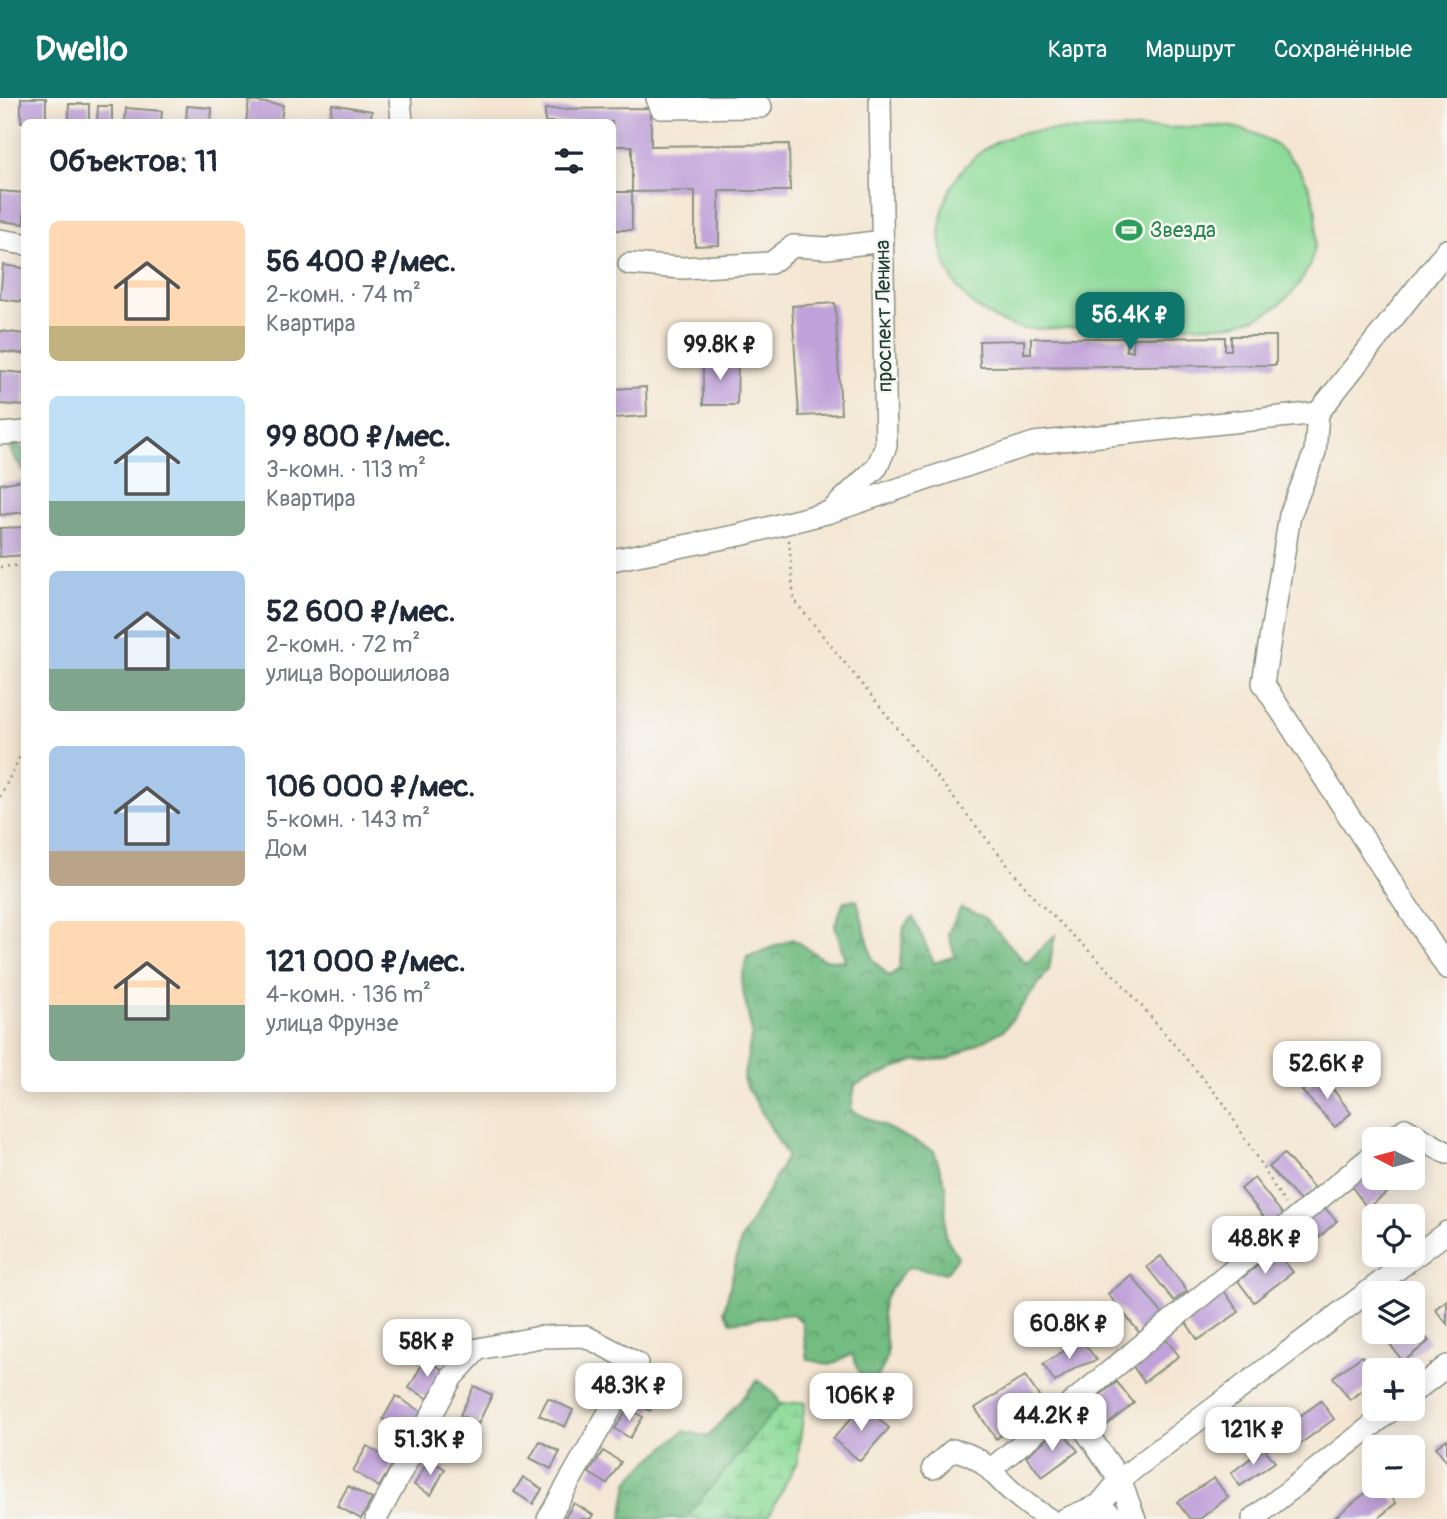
<!DOCTYPE html>
<html lang="ru">
<meta charset="utf-8">
<style>
:root{--surface:#fff;--page:#f2f2f3;--text:#1f2937;--muted:#747a83;--accent:#0f766e}
body{margin:0;font-family:Pangolin,sans-serif;background:var(--page);color:var(--text);height:100vh;display:flex;flex-direction:column;font-size:26px;white-space:nowrap}
*{box-sizing:border-box;margin:0}
p{font-size:23px;color:var(--muted)}
.icon{flex:none;width:38px;height:38px;fill:none;stroke:currentColor;stroke-width:2;stroke-linecap:round;stroke-linejoin:round}
.map{position:relative;flex:1;overflow:hidden}
.panel{position:absolute;left:21px;top:21px;width:595px;height:973px;display:flex;flex-direction:column;background:var(--surface);border-radius:10px;box-shadow:0 4px 18px #0003}
.panel>*{flex:none}
.needle{width:46px;rotate:276deg}
.tools{position:absolute;left:1362px;top:1029px;display:grid;gap:14px}
.tools a{display:grid;place-items:center;width:63px;height:63px;border-radius:10px;background:var(--surface);box-shadow:0 4px 18px #0003;font-size:35px}
.price{position:absolute;translate:-50% -60px;padding:0 16px;border-radius:14px;background:#fff;color:#222;font-size:23px;line-height:46px;filter:drop-shadow(0 2px 4px #0008)}
.price::after{content:'';position:absolute;left:50%;top:42px;width:21px;height:16px;margin-left:-10px;background:inherit;clip-path:polygon(0 0,100% 0,50% 100%)}
.price.current{background:var(--accent);color:#fff}
ul{padding:0;list-style:none}
li{display:flex;align-items:center;gap:21px;height:175px;padding:0 28px}
li span{display:grid;place-items:center;flex:none;width:196px;height:140px;border-radius:10px;color:#555}
li>.icon{margin-inline-start:auto}
span .icon{width:84px;height:84px;fill:#fffc;stroke-width:1}
li b{font-size:30px}
h2{display:flex;justify-content:space-between;align-items:center;height:84px;padding:0 28px;font-size:30px}
header{display:flex;align-items:center;gap:42px;box-sizing:border-box;height:98px;padding:0 35px;background:var(--accent);color:#fff}
header strong{font-size:33px}
nav{display:flex;gap:38px;margin-inline-start:auto;font-size:24px}
.map>svg:first-child{display:block}
</style>
<header>
<strong>Dwello</strong>
<nav><a>Карта</a><a>Маршрут</a><a>Сохранённые</a></nav>
</header>
<div class="map">
<svg width="1447" height="1421" viewBox="0 0 1447 1421">
<defs>
<pattern id="forest-crowns" width="20" height="18" patternUnits="userSpaceOnUse" patternTransform="scale(1.75)"><rect width="20" height="18" fill="#73bc82"/><path d="M2 6a3 3 0 1 1 6 0M12 15a3 3 0 1 1 6 0" fill="none" stroke="#5e9a6b"/></pattern>
<pattern id="wetland-marsh" width="20" height="14" patternUnits="userSpaceOnUse" patternTransform="scale(1.75)"><rect width="20" height="14" fill="#8fdc9a"/><path d="M1 5h8M5 5V1M11 12h8M15 12V8" fill="none" stroke="#74b47e"/></pattern>
</defs>
<rect width="100%" height="100%" fill="#f6f6f2"/>
<filter id="ink" filterUnits="userSpaceOnUse"><feTurbulence type="fractalNoise" baseFrequency=".0143" numOctaves="2"/><feDisplacementMap in="SourceGraphic" scale="14" xChannelSelector="R" yChannelSelector="G"/><feConvolveMatrix kernelMatrix="1 2 1 2 8 2 1 2 1" color-interpolation-filters="sRGB"/></filter>
<filter id="wash" filterUnits="userSpaceOnUse"><feTurbulence type="fractalNoise" baseFrequency=".00686" numOctaves="4" result="noise"/><feDisplacementMap in="SourceGraphic" scale="28" xChannelSelector="R" yChannelSelector="G"/><feGaussianBlur stdDeviation="1.57" result="paint"/><feColorMatrix in="noise" values="0 0 0 0 0 0 0 0 0 0 0 0 0 0 0 0 0 1.4 0 .05"/><feComposite in="paint" operator="in"/></filter>
<g filter="url(#wash)">
<rect width="100%" height="100%" fill="#f4e6d2"/>
<!-- grass -->
<path fill="#8fdc9a" stroke="#578c67" stroke-width="2" d="M1225 28C1346 44 1348 211 1227 227L1023 231C986 222 954 198 944 160 929 108 961 54 1012 38 1035 30 1062 33 1086 32 1133 31 1179 30 1225 28Z"/>
<!-- forest -->
<g fill="url(#forest-crowns)" stroke="#497c5b" stroke-width="2">
<path d="M8 344 24 351V373L13 358Z"/>
<path d="M857 802 873 862 889 878 899 871 904 829 913 819 934 865 955 858 948 835 961 810 984 819 1026 865 1055 837 1049 872 1004 932 949 961 914 963 855 987 851 1012 934 1053 946 1089 945 1137 958 1159 946 1175 909 1169C900 1176 882 1200 882 1211 882 1242 899 1258 871 1285L861 1279 852 1256 830 1267 807 1261 802 1224 792 1216 731 1224 724 1213 741 1142 787 1058 743 982 752 935 741 884 747 859 793 841 823 861 845 863 835 827 844 803Z"/>
<path d="M758 1282 776 1297 780 1306 685 1421H622L628 1384 645 1366 684 1333 708 1339Z"/>
</g>
<!-- wetland -->
<path fill="url(#wetland-marsh)" stroke="#578c67" stroke-width="2" d="M805 1304 797 1364 767 1421H685L780 1306Z"/>
<g id="blocks">
<!-- building -->
<g fill="#c0a1d9">
<rect x="21" y="0" width="25" height="24"/>
<path d="M249 3 283 7 281 24H246Z"/>
<rect x="69" y="6" width="20" height="18"/>
<path d="M332 6 372 13 370 24H329Z"/>
<path d="M98 8H112V24H97Z"/>
<path d="M187 8 212 10 211 24H186Z"/>
<path d="M126 10 162 13 161 24H125Z"/>
<path d="M651 10V48L789 46 790 93H719V147L695 148V93L632 94V132H612V94H632V48H612V24H545V11Z"/>
<path d="M0 93 24 95V126L0 123Z"/>
<path d="M3 167 24 170V204L0 201Z"/>
<path d="M835 205 841 316 799 318 792 208Z"/>
<path d="M0 233 24 236V256L0 253Z"/>
<path d="M1231 238H1276V267L980 269 979 243 1024 242V255H1031V240H1126V253H1133V240L1225 239V252H1231Z"/>
<path d="M703 262H738L737 307H703Z"/>
<path d="M0 273 24 275V308L0 306Z"/>
<path d="M646 289 647 318 614 320 613 291Z"/>
<path d="M23 382 24 414 0 417V386Z"/>
<path d="M24 429V457L0 459V430Z"/>
<path d="M1322 977 1351 1015 1335 1029 1302 993Z"/>
<path d="M1284 1056 1314 1090 1300 1103 1269 1069Z"/>
<path d="M1374 1066V1080H1406L1367 1110 1350 1086Z"/>
<path d="M1254 1080 1285 1119 1272 1129 1241 1091Z"/>
<path d="M1323 1108 1337 1123 1304 1153 1291 1138Z"/>
<path d="M1276 1153 1293 1174 1254 1204 1238 1183Z"/>
<path d="M1161 1158 1187 1193 1174 1203 1147 1169Z"/>
<path d="M1131 1177 1166 1220 1143 1239 1108 1196Z"/>
<path d="M1224 1193 1239 1214 1198 1242 1185 1223Z"/>
<path d="M1447 1202V1226L1435 1211Z"/>
<path d="M1415 1226 1429 1243 1403 1264 1390 1246 1405 1234H1412V1228Z"/>
<path d="M1165 1240 1179 1258 1144 1284 1132 1267Z"/>
<path d="M1081 1242 1097 1262 1077 1269 1055 1284 1043 1266Z"/>
<path d="M1362 1258 1374 1274V1284L1350 1302 1333 1279Z"/>
<path d="M425 1261 445 1273 429 1301 409 1290Z"/>
<path d="M1025 1278 1044 1305 996 1341 975 1310Z"/>
<path d="M1117 1284 1134 1305 1097 1335 1079 1313Z"/>
<path d="M641 1286 660 1296 650 1313 631 1303Z"/>
<path d="M474 1288 492 1297 478 1326 460 1317Z"/>
<path d="M396 1298 423 1315 409 1337 383 1321Z"/>
<path d="M548 1300 573 1312 565 1329 539 1317Z"/>
<path d="M1321 1303 1334 1321 1300 1346 1286 1328Z"/>
<path d="M863 1307 889 1330 860 1363 833 1341Z"/>
<path d="M628 1310 643 1319 630 1340 615 1331Z"/>
<path d="M452 1325 469 1335 457 1356 440 1345Z"/>
<path d="M1060 1330 1078 1353 1042 1379 1026 1358Z"/>
<path d="M1447 1341V1364L1436 1349Z"/>
<path d="M540 1343 560 1354 551 1371 530 1360Z"/>
<path d="M367 1348 394 1364 379 1389 353 1373Z"/>
<path d="M1264 1350 1275 1364 1240 1388 1231 1375Z"/>
<path d="M603 1353 621 1364 607 1386 589 1375Z"/>
<path d="M429 1362 445 1371 431 1397 414 1387Z"/>
<path d="M523 1379 542 1391 533 1406 514 1394Z"/>
<path d="M1214 1380 1228 1399 1200 1421H1190L1177 1404Z"/>
<path d="M348 1388 372 1401 361 1421 337 1408Z"/>
<path d="M1374 1388H1383L1396 1405 1377 1421H1333Z"/>
<path d="M574 1405 593 1417 590 1421H564Z"/>
</g>
</g>
</g>
<g filter="url(#ink)">
<use href="#blocks" fill-opacity="0" stroke="#8a9283" stroke-width="2"/>
<g fill="none" stroke-linecap="round" stroke-linejoin="round">
<!-- minor casing -->
<g stroke="#8a9283" stroke-width="24">
<g id="minor">
<path d="M400 0 402 24"/>
<path d="M657 0 661 10 761 9"/>
<path d="M0 142 24 146"/>
<path d="M1447 152 1318 315 1315 354 1290 417 1263 585 1447 870"/>
<path d="M629 166 682 170 771 165 793 148 827 150 883 143"/>
<path d="M0 336 24 334"/>
<path d="M834 410 877 369 886 348 880 0"/>
<path d="M612 462 740 437 830 414 1034 345 1318 315"/>
<path d="M1392 1041 1405 1031 1447 1055"/>
<path d="M1412 1295 1447 1268"/>
<path d="M1068 1308 1120 1382 1135 1421"/>
<path d="M933 1370 953 1352C981 1357 989 1372 1008 1390 1021 1402 1034 1412 1049 1421"/>
<path d="M991 1371 1374 1056"/>
<path d="M1099 1407 1117 1421"/>
<path d="M376 1421 452 1279 478 1251 540 1239 585 1238 637 1265 548 1421"/>
<path d="M1065 1421 1099 1407 1120 1382 1140 1366 1447 1134"/>
<path d="M1253 1421 1393 1311"/>
</g>
</g>
<!-- path -->
<g stroke="#8a9283" stroke-width="2.5" stroke-dasharray="2 5" stroke-linecap="butt">
<path d="M789 442 794 502 1035 801 1121 884 1223 1004 1285 1106"/>
<path d="M0 469 24 467"/>
<path d="M0 699 24 650"/>
</g>
<!-- minor -->
<use href="#minor" stroke="#fff" stroke-width="21"/>
</g>
</g>
<!-- icons -->
<defs>
<g id="stadium-bare" transform="scale(2.1)"><path d="M0-5a6.5 5 0 1 0 0 10a6.5 5 0 1 0 0-10ZM-3.5-1.8h7v3.6h-7Z" fill="#2e9e5b" stroke="#f6f6f2" stroke-width="2.5" paint-order="stroke"/></g>
</defs>
<g fill-rule="evenodd">
<use href="#stadium-bare" x="1129" y="132"/>
</g>
<g text-anchor="middle" dominant-baseline="central" stroke-width="5" stroke-linejoin="round" paint-order="stroke">
<!-- leisure labels -->
<g font-size="21" fill="#27864d" stroke="#f6f6f2" text-anchor="start">
<text x="1150" y="132">Звезда</text>
</g>
<!-- street labels -->
<g font-size="21" fill="#1f3d34" stroke="#f6f6f2">
<text transform="translate(884 218) rotate(-91)">проспект Ленина</text>
</g>
</g>
</svg>
<div class="tools">
<a><svg class="needle" viewBox="-14 -14 28 28"><path d="M0-13l5 13h-10z" fill="#e53935"/><path d="M0 13l5-13h-10z" fill="#747a83"/></svg></a>
<a><svg class="icon" aria-label="locate" viewBox="0 0 24 24"><circle cx="12" cy="12" r="6"/><path d="M12 2v4M12 18v4M2 12h4M18 12h4"/></svg></a>
<a><svg class="icon" aria-label="layers" viewBox="0 0 24 24"><path d="M12 4l9 5-9 5-9-5zM3 14l9 5 9-5"/></svg></a>
<a>+</a>
<a>−</a>
</div>
<b class="price current" style="left:1130px;top:254px">56.4K ₽</b>
<b class="price" style="left:720px;top:284px">99.8K ₽</b>
<b class="price" style="left:1327px;top:1003px">52.6K ₽</b>
<b class="price" style="left:1265px;top:1178px">48.8K ₽</b>
<b class="price" style="left:1069px;top:1263px">60.8K ₽</b>
<b class="price" style="left:427px;top:1281px">58K ₽</b>
<b class="price" style="left:629px;top:1325px">48.3K ₽</b>
<b class="price" style="left:861px;top:1335px">106K ₽</b>
<b class="price" style="left:1052px;top:1355px">44.2K ₽</b>
<b class="price" style="left:1253px;top:1369px">121K ₽</b>
<b class="price" style="left:430px;top:1379px">51.3K ₽</b>
<section class="panel">
<h2>Объектов: 11<svg class="icon" aria-label="filters" viewBox="0 0 24 24"><path d="M4 7h16M4 17h16"/><circle cx="9" cy="7" r="2"/><circle cx="15" cy="17" r="2"/></svg></h2>
<ul>
<li><span style="background:linear-gradient(#ffd9b3 75%,#c2b280 0)"><svg class="icon" aria-label="home" viewBox="0 0 24 24"><path d="M3 11l9-7 9 7M6 9v11h12V9"/></svg></span><div><b>56 400 ₽/мес.</b><p>2-комн. · 74 m²</p><p>Квартира</p></div></li>
<li><span style="background:linear-gradient(#bfe0f5 75%,#7fa58c 0)"><svg class="icon" aria-label="home" viewBox="0 0 24 24"><path d="M3 11l9-7 9 7M6 9v11h12V9"/></svg></span><div><b>99 800 ₽/мес.</b><p>3-комн. · 113 m²</p><p>Квартира</p></div></li>
<li><span style="background:linear-gradient(#a9c7e8 70%,#7fa58c 0)"><svg class="icon" aria-label="home" viewBox="0 0 24 24"><path d="M3 11l9-7 9 7M6 9v11h12V9"/></svg></span><div><b>52 600 ₽/мес.</b><p>2-комн. · 72 m²</p><p>улица Ворошилова</p></div></li>
<li><span style="background:linear-gradient(#a9c7e8 75%,#b9a48a 0)"><svg class="icon" aria-label="home" viewBox="0 0 24 24"><path d="M3 11l9-7 9 7M6 9v11h12V9"/></svg></span><div><b>106 000 ₽/мес.</b><p>5-комн. · 143 m²</p><p>Дом</p></div></li>
<li><span style="background:linear-gradient(#ffd9b3 60%,#7fa58c 0)"><svg class="icon" aria-label="home" viewBox="0 0 24 24"><path d="M3 11l9-7 9 7M6 9v11h12V9"/></svg></span><div><b>121 000 ₽/мес.</b><p>4-комн. · 136 m²</p><p>улица Фрунзе</p></div></li>
</ul>
</section>
</div>
